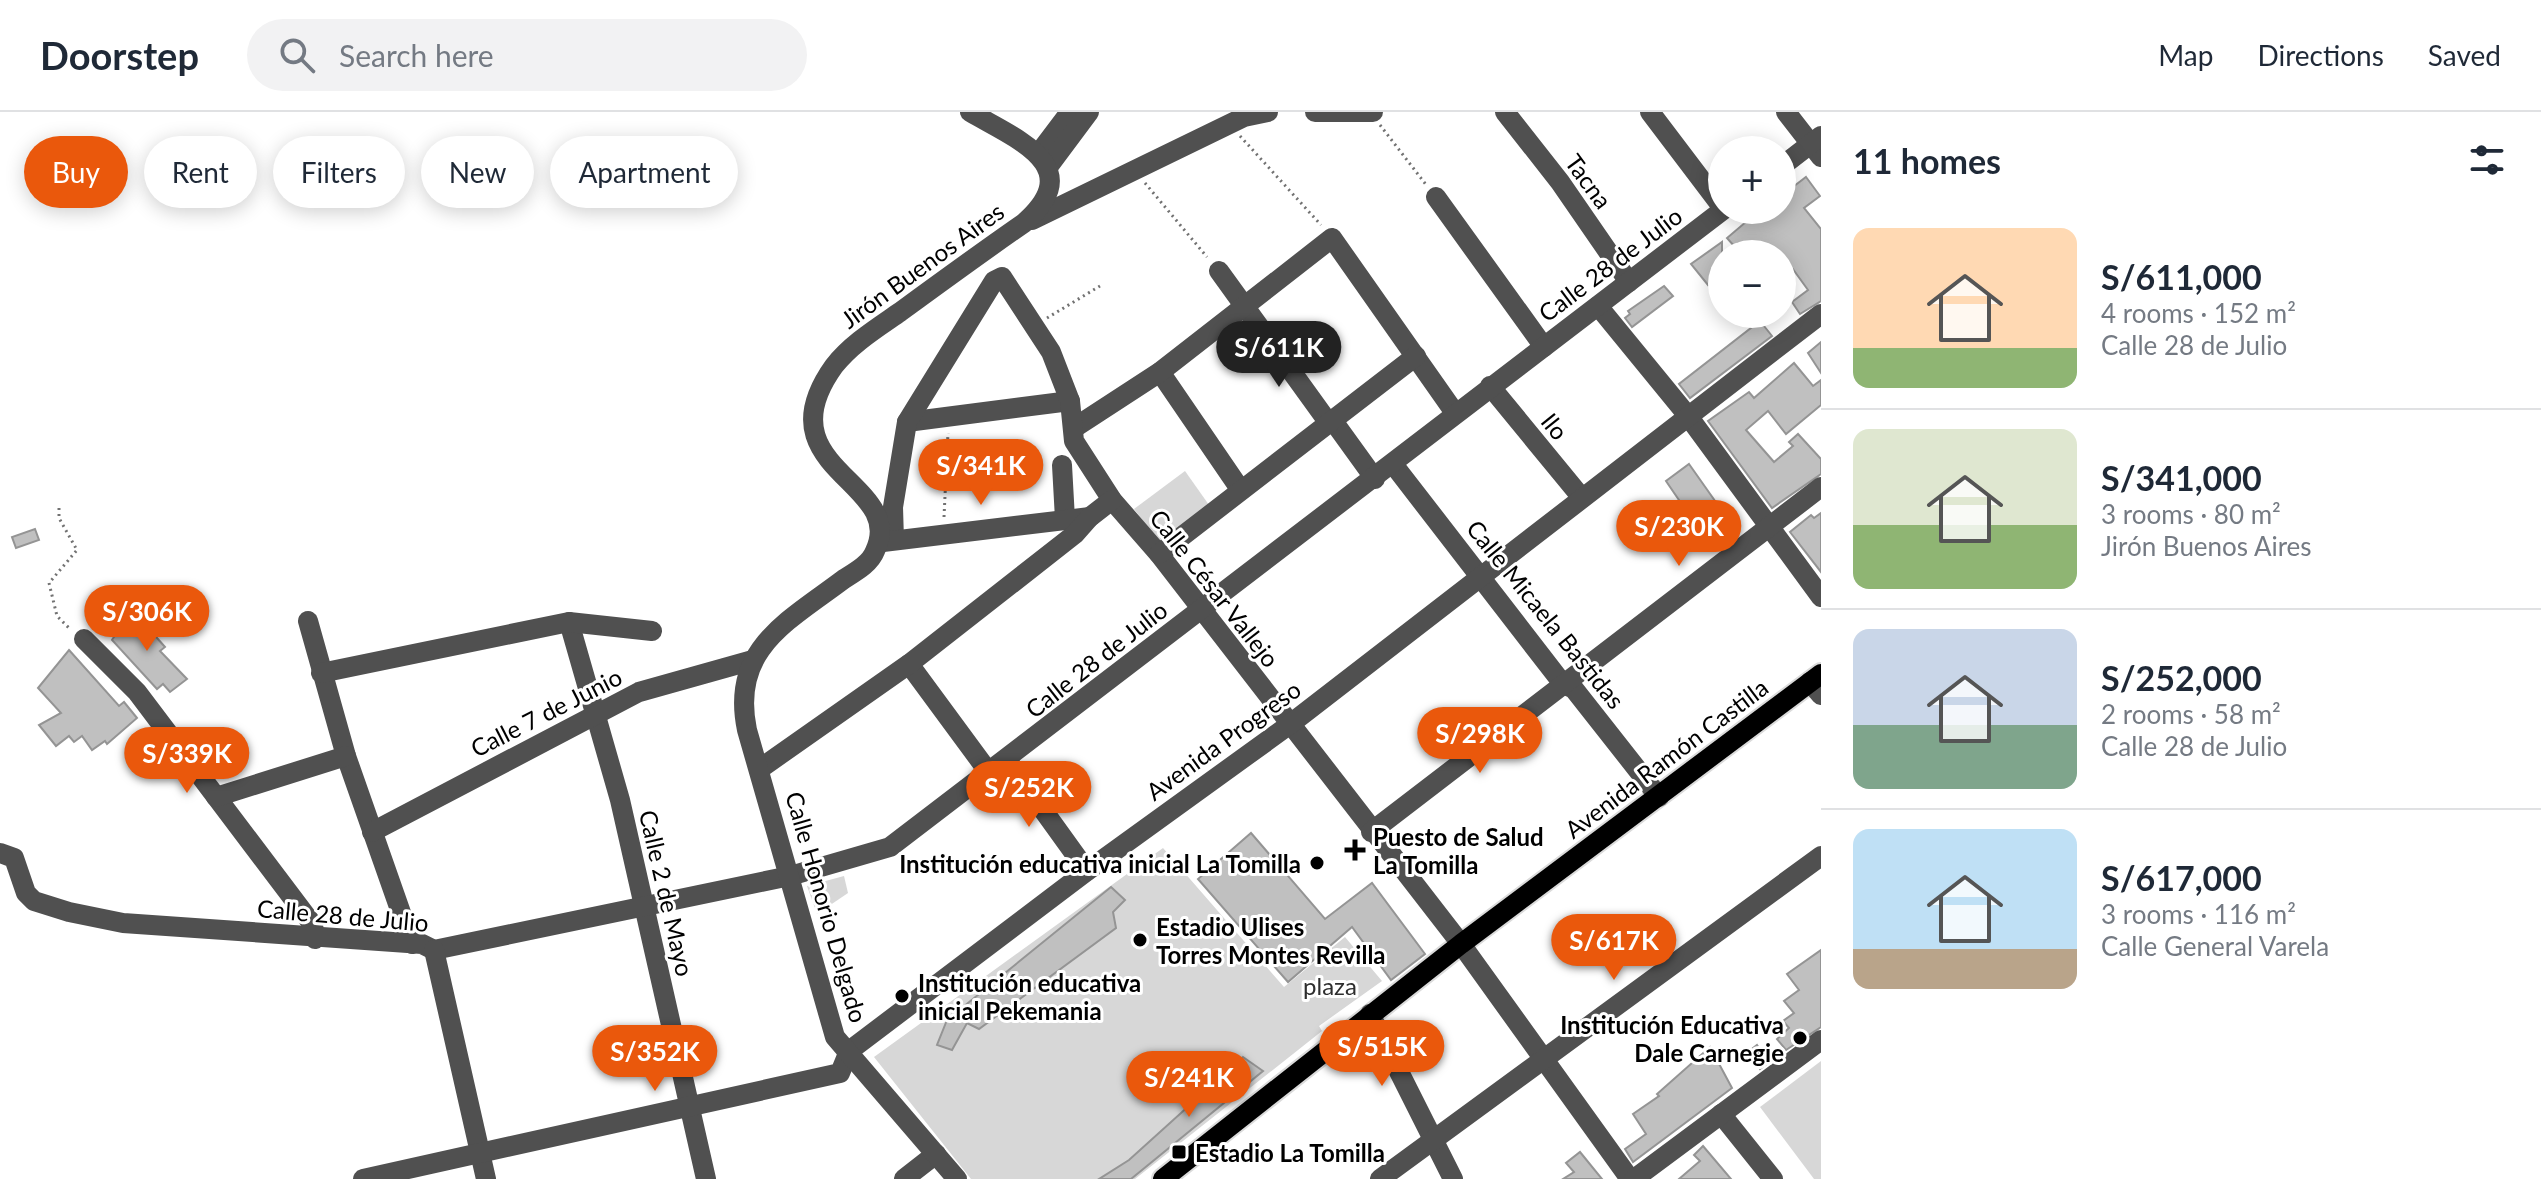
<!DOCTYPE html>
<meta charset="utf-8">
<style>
:root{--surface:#fff;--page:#f2f2f3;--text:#1f2937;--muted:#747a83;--line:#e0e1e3;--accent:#ea580c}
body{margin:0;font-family:Lato,sans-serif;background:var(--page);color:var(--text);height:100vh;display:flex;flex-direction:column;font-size:30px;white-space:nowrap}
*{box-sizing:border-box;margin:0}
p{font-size:26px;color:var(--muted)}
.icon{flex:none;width:44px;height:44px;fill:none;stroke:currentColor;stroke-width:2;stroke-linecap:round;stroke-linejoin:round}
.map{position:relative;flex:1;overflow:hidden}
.drawer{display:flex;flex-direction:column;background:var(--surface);width:720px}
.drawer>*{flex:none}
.guide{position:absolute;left:24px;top:24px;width:760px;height:72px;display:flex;gap:16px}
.buttons{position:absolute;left:1708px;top:24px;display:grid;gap:16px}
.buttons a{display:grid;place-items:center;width:88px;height:88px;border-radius:50%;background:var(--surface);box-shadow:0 4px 20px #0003;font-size:40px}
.price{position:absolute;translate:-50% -68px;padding:0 18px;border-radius:28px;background:var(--accent);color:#fff;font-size:26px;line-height:52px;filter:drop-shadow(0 2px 4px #0008)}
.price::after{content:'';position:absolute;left:50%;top:48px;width:24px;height:18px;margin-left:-12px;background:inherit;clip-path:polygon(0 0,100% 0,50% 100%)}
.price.selected{background:#222;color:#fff}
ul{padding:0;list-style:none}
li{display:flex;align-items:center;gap:24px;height:200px;padding:0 32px}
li+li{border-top:2px solid var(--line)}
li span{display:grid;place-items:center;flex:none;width:224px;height:160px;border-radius:16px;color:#555}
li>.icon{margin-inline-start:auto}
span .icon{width:96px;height:96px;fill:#fffc;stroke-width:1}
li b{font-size:34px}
h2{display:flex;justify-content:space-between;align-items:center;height:96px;padding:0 32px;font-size:34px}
.chip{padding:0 28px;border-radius:36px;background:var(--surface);box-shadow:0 4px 20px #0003;font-size:28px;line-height:72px}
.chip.selected{background:var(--accent);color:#fff}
header{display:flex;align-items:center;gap:48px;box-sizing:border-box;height:112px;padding:0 40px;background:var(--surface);border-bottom:2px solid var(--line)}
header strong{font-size:38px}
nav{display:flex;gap:44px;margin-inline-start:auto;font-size:28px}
.search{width:560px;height:72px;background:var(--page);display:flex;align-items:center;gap:20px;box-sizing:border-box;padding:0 28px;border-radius:44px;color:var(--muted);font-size:30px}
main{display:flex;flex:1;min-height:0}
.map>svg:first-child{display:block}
</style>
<header>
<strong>Doorstep</strong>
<div class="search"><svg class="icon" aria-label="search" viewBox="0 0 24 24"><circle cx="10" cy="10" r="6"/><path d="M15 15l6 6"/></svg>Search here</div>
<nav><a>Map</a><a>Directions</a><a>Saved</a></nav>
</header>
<main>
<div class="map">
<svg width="1821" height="1067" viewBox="0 0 1821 1067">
<rect width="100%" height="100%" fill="#fff"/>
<!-- green -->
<g fill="#d7d7d7">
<path d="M1185 359 1209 393 1159 430 1134 397Z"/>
<path d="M1163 736 1284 875 1345 825 1382 869 1319 914 1322 919 1135 1067H971L874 945Z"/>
<path d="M844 764 848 781 817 802 807 774Z"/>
<path d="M1821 949V1067H1814L1760 995Z"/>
</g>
<!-- building -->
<g fill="#c0c0c0" stroke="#949494" stroke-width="2">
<path d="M1806 65 1820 84 1804 96 1821 117V189L1800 202 1792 190 1808 178 1782 142H1748L1738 131 1734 134 1727 126 1760 98H1782V70L1789 78Z"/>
<path d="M1722 130V161L1708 173 1691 152Z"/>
<path d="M1664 174 1673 184 1632 215 1625 206 1630 202 1628 199Z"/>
<path d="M1760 209 1772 224 1690 286 1679 272Z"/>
<path d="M1821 230V261L1808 241Z"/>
<path d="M1794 251 1813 274 1821 268V293L1786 322 1768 299 1746 318 1774 350 1793 334 1789 330 1798 322 1821 347V362L1772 396 1708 309 1749 280 1754 286Z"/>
<path d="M1689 352 1720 396 1696 413 1666 369Z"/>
<path d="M1821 401V460L1790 420 1811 403 1814 406Z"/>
<path d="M35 417 39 428 16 436 12 425Z"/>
<path d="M133 499 165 535 160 539 187 567 170 580 163 572 157 577 112 528 120 516 116 512Z"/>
<path d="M69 538 119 594 124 590 137 606 107 632 105 629 92 638 82 624 74 630 69 624 56 634 39 613 61 601 38 576Z"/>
<path d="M1251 721 1325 807 1372 771 1425 842 1391 868 1352 815 1288 870 1198 767Z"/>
<path d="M1111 775 1125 788 1113 800 1116 816 979 917 967 911 952 938 937 933 947 908Z"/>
<path d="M1821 838V915L1786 938 1777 927 1789 916 1783 909 1794 901 1784 889 1799 878 1787 862Z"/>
<path d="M1757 933 1769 950 1760 957 1748 940Z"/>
<path d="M1710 935 1732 976 1633 1050 1625 1037 1646 1022 1633 1002 1659 984 1657 982Z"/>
<path d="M1243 945 1263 959 1131 1067H1099L1129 1048Z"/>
<path d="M1703 1034 1731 1067H1679L1700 1049 1694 1043Z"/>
<path d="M1580 1040 1602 1067H1563L1574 1060 1566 1051Z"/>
</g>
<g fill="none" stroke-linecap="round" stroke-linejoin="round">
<!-- major casing -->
<g stroke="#dbdbdb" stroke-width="24">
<path id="major" d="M1163 1067 1461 832 1821 562"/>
</g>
<!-- path -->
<g stroke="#727272" stroke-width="3" stroke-dasharray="2 4" stroke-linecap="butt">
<path d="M1380 13 1427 74"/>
<path d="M1240 24 1321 113"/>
<path d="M1145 71 1207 145"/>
<path d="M1047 206 1100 174"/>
<path d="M59 396V406L77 438 49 471 57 504 71 518"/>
<path d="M944 405 948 321"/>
</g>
<!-- minor -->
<g stroke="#505050" stroke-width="20">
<path d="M1315 0H1373"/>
<path d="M1505 0 1560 70 1629 170"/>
<path d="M1650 0 1722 95"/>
<path d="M1786 0 1821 45"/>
<path d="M1039 41 1070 0"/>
<path d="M1782 54 1821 24"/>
<path d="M1048 55 1089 0"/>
<path d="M1436 85 1544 235"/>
<path d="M1032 108 1244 5 1268 0"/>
<path d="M1219 159 1328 310 1336 313 1375 367"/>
<path d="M1598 194 1688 304 1821 485"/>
<path d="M1160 260 1240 377"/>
<path d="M1490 274 1582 386"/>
<path d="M907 310 1070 289"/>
<path d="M1074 316 1160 260 1332 126 1455 301"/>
<path d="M1393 352 1563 572 1574 577 1659 685"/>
<path d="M1062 353 1065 407"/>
<path d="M894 428 893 395 907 310 994 169 1002 165 1051 240 1070 289 1074 329 1112 388 1159 442 1461 832 1630 1067"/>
<path d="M883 430 1090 405"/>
<path d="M1159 442 1416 244"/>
<path d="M308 509 346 644 412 832"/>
<path d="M569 510 620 688 706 1067"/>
<path d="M84 527 137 580 313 813 315 827"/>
<path d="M909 552 990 662"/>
<path d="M321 561 569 510 652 519"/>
<path d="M1810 570 1821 583"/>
<path d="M1007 648 1087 759"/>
<path d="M761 656 909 552 1075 422 1090 405 1112 388"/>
<path d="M216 685 346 644"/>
<path d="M372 720 639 580 753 548"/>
<path d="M1371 720 1821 375"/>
<path d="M0 741 14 746 26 781 34 789 69 800 123 811 422 832 434 838 790 764 890 735 1723 98"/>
<path d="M434 838 486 1067"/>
<path d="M1370 902 1453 1067"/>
<path d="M1721 1002 1773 1067"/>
<path d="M363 1067 840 961 849 939 1087 759 1289 613 1821 202"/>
<path d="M904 1067 936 1042"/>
<path d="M957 1067 835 925 747 618C730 537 787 510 844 467 855 460 870 452 875 439 908 370 760 357 834 254 851 232 877 216 900 200 941 170 982 140 1024 111 1089 54 1016 27 970 0"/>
<path d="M1380 1067 1821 744"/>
<path d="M1634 1067 1821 928"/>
</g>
<!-- major -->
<use href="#major" stroke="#000" stroke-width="20"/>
</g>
<!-- markers -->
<g fill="#000" stroke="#fff" stroke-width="3">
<path d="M1351 726h8v8h8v8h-8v8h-8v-8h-8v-8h8z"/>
<circle cx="1317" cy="751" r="8"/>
<circle cx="1140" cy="828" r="8"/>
<circle cx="902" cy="884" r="8"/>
<circle cx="1800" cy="926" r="8"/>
<rect x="1171" y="1032" width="16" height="16" rx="4"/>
</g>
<g text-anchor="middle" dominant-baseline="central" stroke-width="6" stroke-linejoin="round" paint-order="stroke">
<!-- street labels -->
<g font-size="24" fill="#000" stroke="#fff">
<text transform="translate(1589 69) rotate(54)">Tacna</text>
<text transform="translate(1610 152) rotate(-37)">Calle 28 de Julio</text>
<text transform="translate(922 153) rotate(-36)">Jirón Buenos Aires</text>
<text transform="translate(1555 314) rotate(51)">Ilo</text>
<text transform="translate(1215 476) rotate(52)">Calle César Vallejo</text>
<text transform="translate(1546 502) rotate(51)">Calle Micaela Bastidas</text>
<text transform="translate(1096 547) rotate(-38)">Calle 28 de Julio</text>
<text transform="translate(546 600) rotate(-27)">Calle 7 de Junio</text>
<text transform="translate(1223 628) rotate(-36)">Avenida Progreso</text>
<text transform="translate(1666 646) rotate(-37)">Avenida Ramón Castilla</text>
<text transform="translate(667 781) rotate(77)">Calle 2 de Mayo</text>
<text transform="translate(827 795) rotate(74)">Calle Honorio Delgado</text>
<text transform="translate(343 803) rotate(5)">Calle 28 de Julio</text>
</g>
<!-- poi labels -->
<g font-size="24" font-weight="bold" fill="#000" stroke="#fff" text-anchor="start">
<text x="1373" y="724">Puesto de Salud<tspan x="1373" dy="28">La Tomilla</tspan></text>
<text x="1301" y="751" text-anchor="end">Institución educativa inicial La Tomilla</text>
<text x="1156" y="814">Estadio Ulises<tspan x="1156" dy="28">Torres Montes Revilla</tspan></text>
<text x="918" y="870">Institución educativa<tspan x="918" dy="28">inicial Pekemania</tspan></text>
<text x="1784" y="912" text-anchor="end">Institución Educativa<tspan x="1784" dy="28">Dale Carnegie</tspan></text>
<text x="1195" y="1040">Estadio La Tomilla</text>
</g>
<!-- park labels -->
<g font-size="24" fill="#2e2e2e" stroke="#fff">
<text x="1330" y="873">plaza</text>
</g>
</g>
</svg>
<div class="buttons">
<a>+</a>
<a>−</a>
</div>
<b class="price selected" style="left:1279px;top:277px">S/611K</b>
<b class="price" style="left:981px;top:395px">S/341K</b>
<b class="price" style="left:1679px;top:456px">S/230K</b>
<b class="price" style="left:147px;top:541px">S/306K</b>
<b class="price" style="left:1480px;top:663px">S/298K</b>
<b class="price" style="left:187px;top:683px">S/339K</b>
<b class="price" style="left:1029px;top:717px">S/252K</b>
<b class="price" style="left:1614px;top:870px">S/617K</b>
<b class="price" style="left:1382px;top:976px">S/515K</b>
<b class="price" style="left:655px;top:981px">S/352K</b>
<b class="price" style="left:1189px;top:1007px">S/241K</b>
<div class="guide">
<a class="chip selected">Buy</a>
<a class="chip">Rent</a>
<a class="chip">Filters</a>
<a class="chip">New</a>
<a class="chip">Apartment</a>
</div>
</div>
<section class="drawer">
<h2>11 homes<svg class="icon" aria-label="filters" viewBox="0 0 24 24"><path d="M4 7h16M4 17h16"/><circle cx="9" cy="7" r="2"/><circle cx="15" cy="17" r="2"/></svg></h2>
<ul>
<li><span style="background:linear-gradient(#ffd9b3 75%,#8fb573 0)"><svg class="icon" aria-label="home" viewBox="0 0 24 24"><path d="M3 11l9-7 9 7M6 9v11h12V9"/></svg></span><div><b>S/611,000</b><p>4 rooms · 152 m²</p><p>Calle 28 de Julio</p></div></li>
<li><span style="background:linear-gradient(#dfe7d0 60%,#8fb573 0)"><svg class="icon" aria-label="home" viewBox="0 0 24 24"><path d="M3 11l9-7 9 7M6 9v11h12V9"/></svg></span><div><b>S/341,000</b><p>3 rooms · 80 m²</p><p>Jirón Buenos Aires</p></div></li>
<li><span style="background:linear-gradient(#c9d6e8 60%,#7fa58c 0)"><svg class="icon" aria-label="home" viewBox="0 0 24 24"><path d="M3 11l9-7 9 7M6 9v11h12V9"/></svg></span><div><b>S/252,000</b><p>2 rooms · 58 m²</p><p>Calle 28 de Julio</p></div></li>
<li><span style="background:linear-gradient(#bfe0f5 75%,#b9a48a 0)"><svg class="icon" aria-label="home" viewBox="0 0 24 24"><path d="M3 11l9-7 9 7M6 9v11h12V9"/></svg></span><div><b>S/617,000</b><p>3 rooms · 116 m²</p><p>Calle General Varela</p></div></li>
</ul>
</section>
</main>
